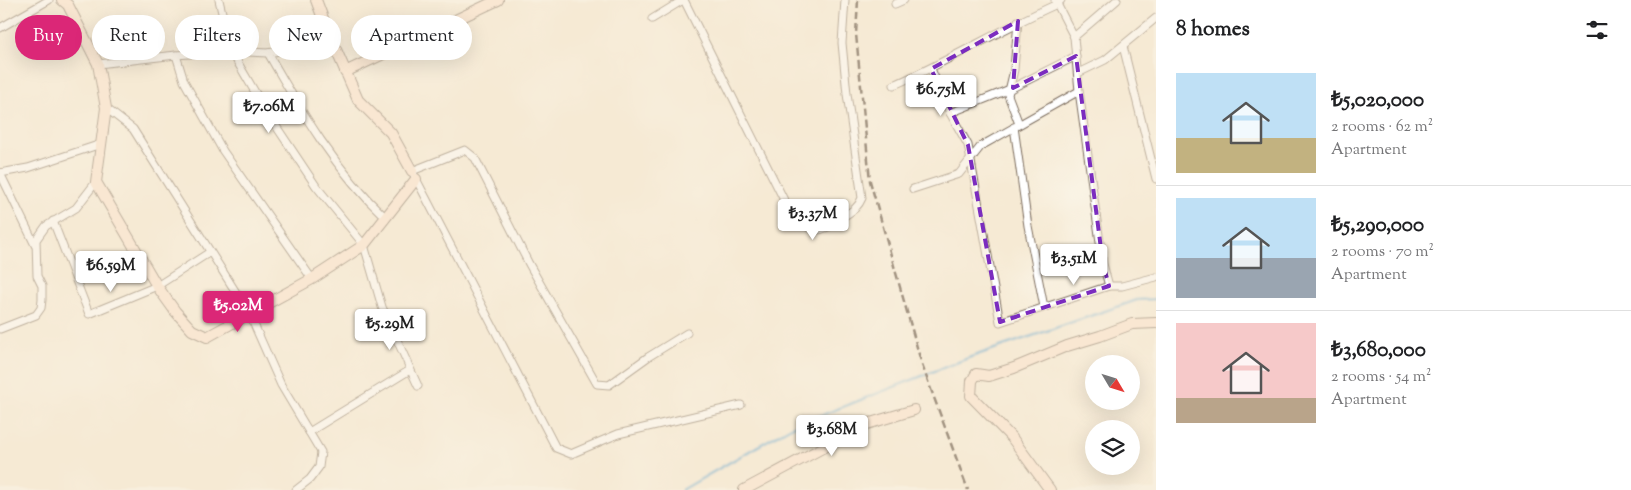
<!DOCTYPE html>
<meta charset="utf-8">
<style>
:root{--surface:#fff;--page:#f6f6f6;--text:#202124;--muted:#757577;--line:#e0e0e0;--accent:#db2777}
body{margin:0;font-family:"Sorts Mill Goudy",serif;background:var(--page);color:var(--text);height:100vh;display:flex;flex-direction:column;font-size:19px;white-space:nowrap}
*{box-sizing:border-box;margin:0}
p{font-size:16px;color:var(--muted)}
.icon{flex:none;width:28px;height:28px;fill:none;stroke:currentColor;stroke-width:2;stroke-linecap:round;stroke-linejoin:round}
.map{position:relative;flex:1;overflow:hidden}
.details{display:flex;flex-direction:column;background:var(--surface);width:475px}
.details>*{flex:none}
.banner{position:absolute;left:15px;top:15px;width:475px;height:45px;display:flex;gap:10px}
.needle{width:32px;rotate:128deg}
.controls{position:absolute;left:1085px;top:355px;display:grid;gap:10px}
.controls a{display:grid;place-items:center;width:55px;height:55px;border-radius:50%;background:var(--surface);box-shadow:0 5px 20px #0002;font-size:25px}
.price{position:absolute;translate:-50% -42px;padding:0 11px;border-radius:5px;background:#fff;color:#222;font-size:16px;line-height:32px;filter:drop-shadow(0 1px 2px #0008)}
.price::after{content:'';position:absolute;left:50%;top:30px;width:15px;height:11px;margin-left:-8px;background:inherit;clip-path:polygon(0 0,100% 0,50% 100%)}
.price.on{background:var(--accent);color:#fff}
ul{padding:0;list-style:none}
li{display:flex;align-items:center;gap:15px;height:125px;padding:0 20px}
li+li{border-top:1px solid var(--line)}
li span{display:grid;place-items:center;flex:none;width:140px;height:100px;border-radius:0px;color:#555}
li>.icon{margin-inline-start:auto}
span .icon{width:60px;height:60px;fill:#fffc;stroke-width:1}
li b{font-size:21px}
h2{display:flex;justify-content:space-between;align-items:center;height:60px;padding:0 20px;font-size:21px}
.tag{padding:0 18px;border-radius:22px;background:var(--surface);box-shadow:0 5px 20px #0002;font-size:18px;line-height:45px}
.tag.on{background:var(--accent);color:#fff}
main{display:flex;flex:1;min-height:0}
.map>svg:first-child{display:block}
</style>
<main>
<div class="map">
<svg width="1156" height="490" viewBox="0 0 1156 490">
<rect width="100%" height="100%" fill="#fbf7ec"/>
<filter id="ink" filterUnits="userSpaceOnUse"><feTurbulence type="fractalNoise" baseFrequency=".02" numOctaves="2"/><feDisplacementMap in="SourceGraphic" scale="10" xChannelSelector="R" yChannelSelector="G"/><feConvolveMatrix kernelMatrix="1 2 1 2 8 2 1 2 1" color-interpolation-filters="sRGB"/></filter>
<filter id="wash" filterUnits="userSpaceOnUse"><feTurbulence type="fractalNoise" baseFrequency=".0096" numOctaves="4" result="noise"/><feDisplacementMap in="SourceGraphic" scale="20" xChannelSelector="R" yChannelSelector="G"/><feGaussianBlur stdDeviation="1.12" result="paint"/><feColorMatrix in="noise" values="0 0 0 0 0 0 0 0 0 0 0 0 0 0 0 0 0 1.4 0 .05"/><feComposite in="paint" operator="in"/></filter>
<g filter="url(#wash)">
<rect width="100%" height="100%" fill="#f6ead4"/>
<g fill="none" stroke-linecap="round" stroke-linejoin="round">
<!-- stream -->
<path stroke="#59a7d2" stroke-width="2.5" d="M682 490 791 427 971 357 1137 300 1156 299"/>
</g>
</g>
<g filter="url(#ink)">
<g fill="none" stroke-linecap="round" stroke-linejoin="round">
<!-- street casing -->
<g stroke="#7c6d5e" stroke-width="9">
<g id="street">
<path d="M219 0 231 51 266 111 316 186 364 245 382 307 418 386"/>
<path d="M684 0 790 212C814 234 817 236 843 217 852 211 858 208 862 198L847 94 842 43 845 0"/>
<path d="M1055 0 1074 37 1079 91 1103 264 1109 286"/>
<path d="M895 4 904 0"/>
<path d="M652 19 683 0"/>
<path d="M1018 21 1014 70 1008 95 1019 124"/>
<path d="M0 28 49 0"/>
<path d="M1074 37 1117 0"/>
<path d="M1123 46 1156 179"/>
<path d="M268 53C302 113 336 171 386 218"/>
<path d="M176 55 184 81 223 151 312 279"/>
<path d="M98 64 176 55 231 51 268 53 300 47 327 29"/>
<path d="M931 69 950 113 968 145 1000 322 1109 286H1122L1156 277"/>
<path d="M1078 73 1105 60 1156 18"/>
<path d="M894 85C949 61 1001 29 1057 4L1061 0"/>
<path d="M106 108 133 129 249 313 281 385 321 452 319 467 310 479 296 490"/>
<path d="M950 113 1010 89 1076 56"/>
<path d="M1014 127 1028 226 1044 307"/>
<path d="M0 173 28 168 101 144"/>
<path d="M0 173 35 245"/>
<path d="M913 189 959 174 981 146 1079 91"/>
<path d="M53 221 89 314 157 286 210 252"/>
<path d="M0 329 36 315 41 308 42 300V286L37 276 36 240 46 226 76 208 96 182"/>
<path d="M687 333 648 357 609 385 597 384 529 264 475 158 465 150 412 171 556 448 571 454 618 434 741 405"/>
<path d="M309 432 410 370"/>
</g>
</g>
<!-- secondary casing -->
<g stroke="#7c6d5e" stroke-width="12">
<g id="secondary">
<path d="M62 0 68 5 98 64 106 108 96 182 157 286 175 311 192 330 207 337 312 279 364 245 416 179"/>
<path d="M316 0 327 29 358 100 391 133 412 171"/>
<path d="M345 72 498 0"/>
<path d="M744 490 867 424 914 410"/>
<path d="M1050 490 1012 438 971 396 972 381 976 374 989 376 1014 368 1067 346 1100 336 1132 324 1156 323"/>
</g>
</g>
<!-- street -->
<use href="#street" stroke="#fff" stroke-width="7"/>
<!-- secondary -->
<use href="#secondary" stroke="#fde4d1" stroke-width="10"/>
<!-- rail -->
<path stroke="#3b2a1e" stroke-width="2.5" stroke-dasharray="8 4" stroke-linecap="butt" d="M858 0 856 34 870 181 922 365 968 490"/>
</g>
</g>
<!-- marked area -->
<path d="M0 0H1156V490H0ZM1018 21 1013 88 1076 56 1103 264 1109 286 1000 322 968 145 931 69Z" fill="#f6ead4" fill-opacity=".55" fill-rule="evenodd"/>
<path fill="none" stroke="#7b2cbf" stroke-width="4" stroke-dasharray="10 6" stroke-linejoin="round" d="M1018 21 1013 88 1076 56 1103 264 1109 286 1000 322 968 145 931 69Z"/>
</svg>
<div class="controls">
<a><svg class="needle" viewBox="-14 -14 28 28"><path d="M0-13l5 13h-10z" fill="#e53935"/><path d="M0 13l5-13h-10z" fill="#757577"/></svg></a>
<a><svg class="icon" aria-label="layers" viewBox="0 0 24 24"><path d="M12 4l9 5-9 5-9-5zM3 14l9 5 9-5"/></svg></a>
</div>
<b class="price" style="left:941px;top:117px">₺6.75M</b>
<b class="price" style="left:269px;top:134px">₺7.06M</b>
<b class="price" style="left:813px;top:241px">₺3.37M</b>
<b class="price" style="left:1074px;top:286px">₺3.51M</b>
<b class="price" style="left:111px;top:293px">₺6.59M</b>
<b class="price on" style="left:238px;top:333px">₺5.02M</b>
<b class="price" style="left:390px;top:351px">₺5.29M</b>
<b class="price" style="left:832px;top:457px">₺3.68M</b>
<div class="banner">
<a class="tag on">Buy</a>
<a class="tag">Rent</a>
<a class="tag">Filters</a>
<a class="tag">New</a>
<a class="tag">Apartment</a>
</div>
</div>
<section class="details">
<h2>8 homes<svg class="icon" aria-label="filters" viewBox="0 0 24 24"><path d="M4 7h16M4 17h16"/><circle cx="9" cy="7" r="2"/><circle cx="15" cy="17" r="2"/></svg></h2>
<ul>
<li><span style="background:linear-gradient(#bfe0f5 65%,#c2b280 0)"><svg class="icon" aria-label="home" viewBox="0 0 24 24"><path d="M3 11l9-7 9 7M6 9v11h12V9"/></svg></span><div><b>₺5,020,000</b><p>2 rooms · 62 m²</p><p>Apartment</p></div></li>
<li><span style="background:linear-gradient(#bfe0f5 60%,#9aa5b1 0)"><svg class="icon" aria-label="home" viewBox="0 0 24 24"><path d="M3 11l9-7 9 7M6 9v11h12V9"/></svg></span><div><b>₺5,290,000</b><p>2 rooms · 70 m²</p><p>Apartment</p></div></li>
<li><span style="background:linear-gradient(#f6c9c9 75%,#b9a48a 0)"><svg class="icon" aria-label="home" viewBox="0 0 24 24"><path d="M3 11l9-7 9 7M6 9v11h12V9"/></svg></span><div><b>₺3,680,000</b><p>2 rooms · 54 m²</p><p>Apartment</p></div></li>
</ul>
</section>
</main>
